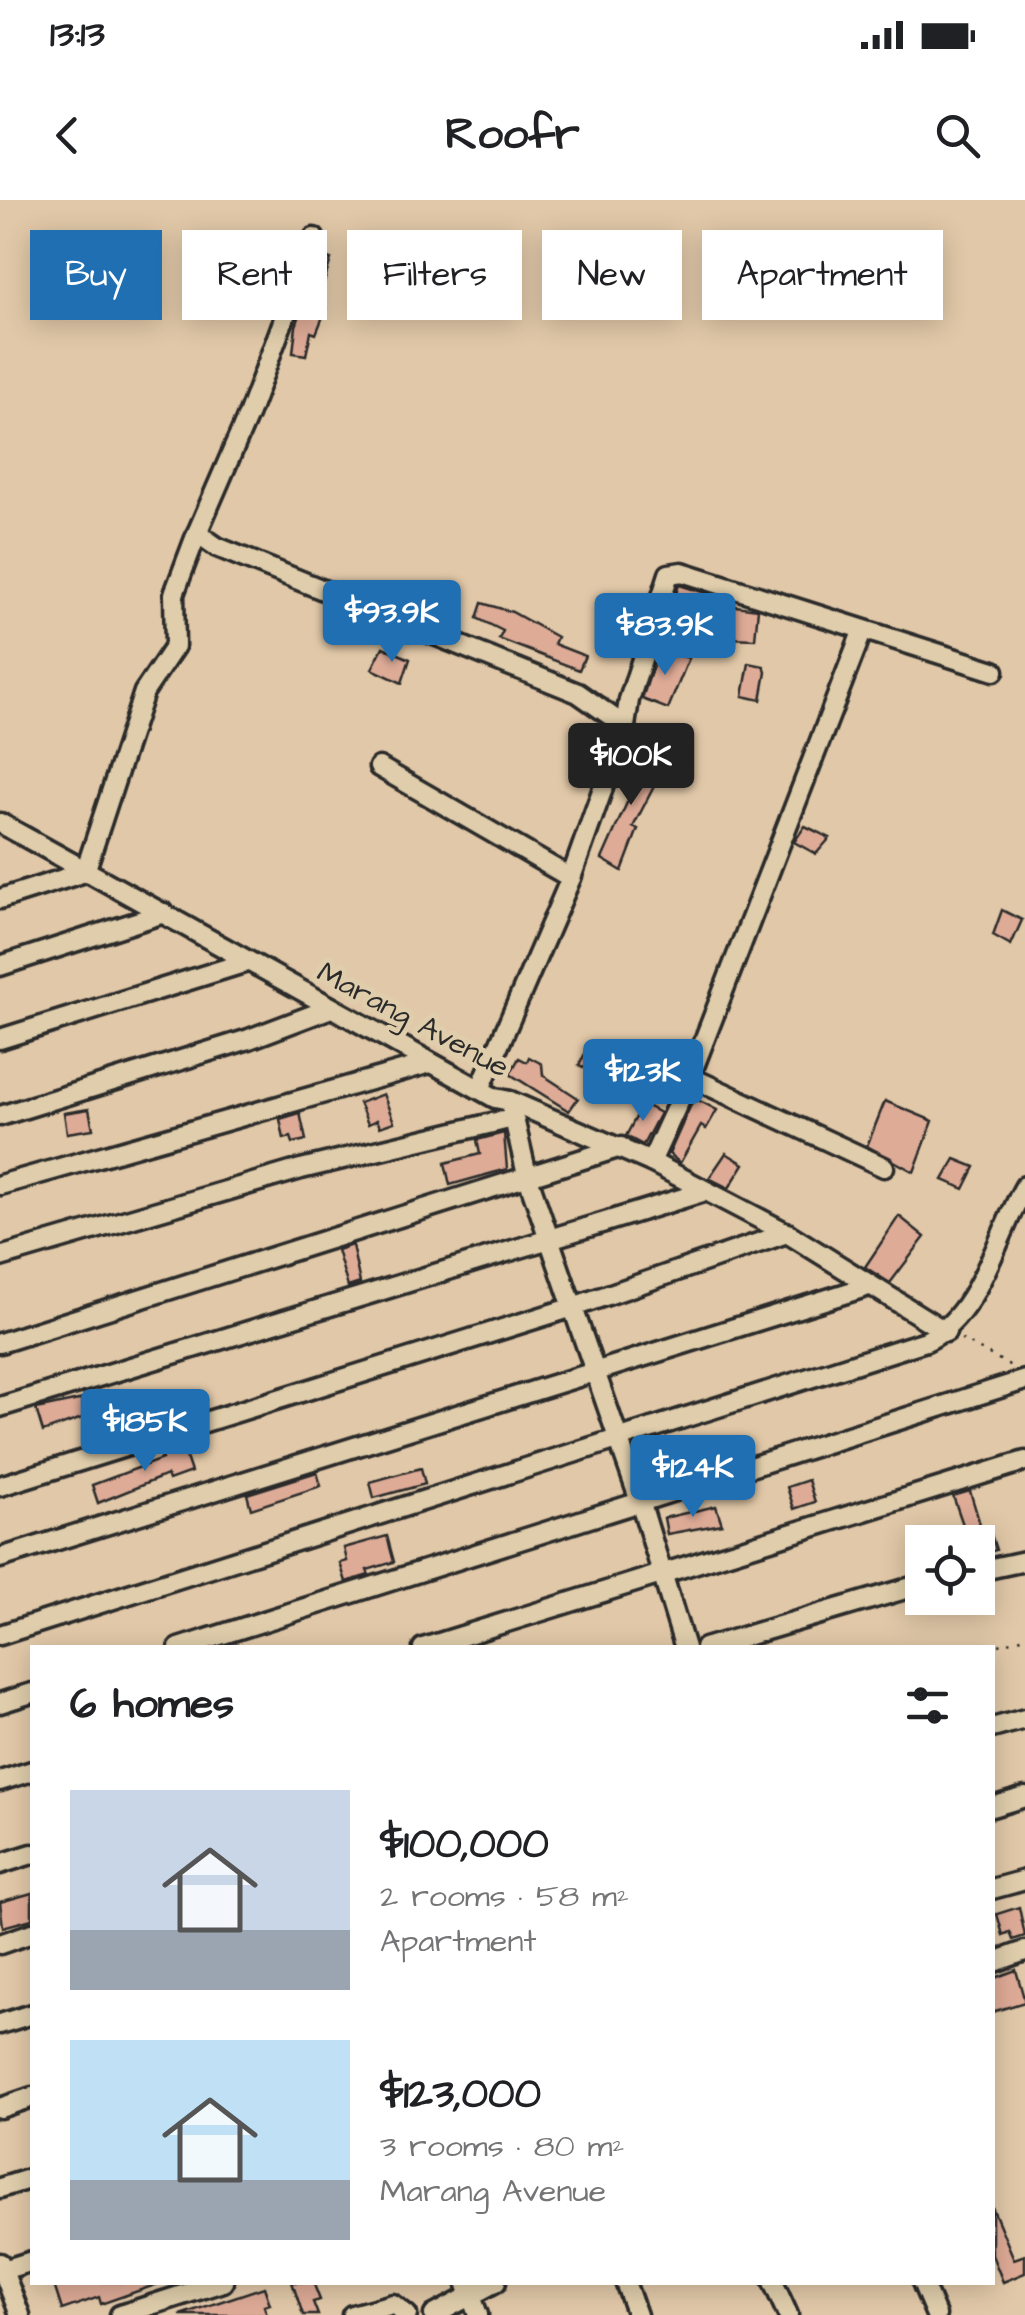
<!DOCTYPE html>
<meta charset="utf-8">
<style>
:root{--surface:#fff;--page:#f2f2f2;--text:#202124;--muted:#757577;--accent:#1f6fb2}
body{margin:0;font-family:"Architects Daughter",sans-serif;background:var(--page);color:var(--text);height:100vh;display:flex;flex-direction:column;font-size:38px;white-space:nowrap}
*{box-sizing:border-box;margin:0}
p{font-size:32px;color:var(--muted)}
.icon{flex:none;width:55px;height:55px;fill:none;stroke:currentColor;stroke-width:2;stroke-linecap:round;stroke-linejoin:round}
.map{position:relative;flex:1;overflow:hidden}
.drawer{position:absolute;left:30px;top:1445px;width:965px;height:640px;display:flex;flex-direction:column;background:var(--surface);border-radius:0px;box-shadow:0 5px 25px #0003}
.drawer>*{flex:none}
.hud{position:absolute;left:30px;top:30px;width:965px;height:90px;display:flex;gap:20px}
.controls{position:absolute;left:905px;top:1325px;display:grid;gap:20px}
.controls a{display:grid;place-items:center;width:90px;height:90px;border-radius:0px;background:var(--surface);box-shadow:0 5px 25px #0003;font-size:50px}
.price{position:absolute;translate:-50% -85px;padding:0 22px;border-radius:10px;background:var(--accent);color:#fff;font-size:32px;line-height:65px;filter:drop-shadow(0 2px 5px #0008)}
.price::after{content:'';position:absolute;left:50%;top:60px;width:30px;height:22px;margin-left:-15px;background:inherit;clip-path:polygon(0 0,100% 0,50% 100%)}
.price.active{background:#222;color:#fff}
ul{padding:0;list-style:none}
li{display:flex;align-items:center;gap:30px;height:250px;padding:0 40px}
li span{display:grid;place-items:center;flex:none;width:280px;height:200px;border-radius:0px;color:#555}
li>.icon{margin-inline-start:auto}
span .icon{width:120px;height:120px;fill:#fffc;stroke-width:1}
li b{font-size:42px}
h2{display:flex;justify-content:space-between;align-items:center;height:120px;padding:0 40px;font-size:42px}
.chip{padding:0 35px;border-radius:0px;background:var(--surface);box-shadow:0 5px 25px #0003;font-size:35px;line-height:90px}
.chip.active{background:var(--accent);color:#fff}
.status{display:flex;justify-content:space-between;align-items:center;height:70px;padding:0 50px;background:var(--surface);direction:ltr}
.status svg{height:28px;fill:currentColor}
header{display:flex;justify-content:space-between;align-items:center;height:130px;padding:0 40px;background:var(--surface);font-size:45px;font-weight:700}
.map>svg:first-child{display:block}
</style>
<div class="status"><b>13:13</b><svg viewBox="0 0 49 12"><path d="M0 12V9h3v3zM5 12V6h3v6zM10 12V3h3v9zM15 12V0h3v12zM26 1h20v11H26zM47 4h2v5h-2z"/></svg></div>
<header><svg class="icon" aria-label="back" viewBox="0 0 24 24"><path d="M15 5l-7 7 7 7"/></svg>Roofr<svg class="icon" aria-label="search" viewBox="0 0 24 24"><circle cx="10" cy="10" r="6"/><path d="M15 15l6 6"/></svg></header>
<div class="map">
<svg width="1025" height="2115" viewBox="0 0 1025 2115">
<rect width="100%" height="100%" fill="#e1c8a8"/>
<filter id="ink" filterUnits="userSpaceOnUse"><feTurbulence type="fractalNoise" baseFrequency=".01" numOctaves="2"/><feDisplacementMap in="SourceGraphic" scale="20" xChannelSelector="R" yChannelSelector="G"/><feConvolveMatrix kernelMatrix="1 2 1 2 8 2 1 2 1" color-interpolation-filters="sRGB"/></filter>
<g filter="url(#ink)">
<!-- building -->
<g fill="#deab97" stroke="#2b2b2b" stroke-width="2.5">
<path d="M321 56 331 59 317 106 326 109 316 134 311 132 306 155 293 153 296 126Z"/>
<path d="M679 385 722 398 720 404 758 409 755 439 727 438 670 411Z"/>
<path d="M482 403 512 412 557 437 554 444 585 456 579 470 499 439 503 431 477 418Z"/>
<path d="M383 447 410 459 402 483 372 469Z"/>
<path d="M658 450 689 458 668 509 642 499Z"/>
<path d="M749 463 764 466 766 472 761 500 743 496Z"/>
<path d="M628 556 664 567 633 627 638 629 622 671 602 659 633 589 618 584Z"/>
<path d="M805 626 830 638 816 654 794 642Z"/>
<path d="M1002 710 1022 720 1011 745 993 735Z"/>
<path d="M609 844 666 874 649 902 579 865 588 848 602 857Z"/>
<path d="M529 857 542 864 543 875 578 898 569 911 510 874 519 858 527 862Z"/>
<path d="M383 894 394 922 380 927 377 920 368 924 359 903Z"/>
<path d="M694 898 717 910 706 929 701 926 680 963 669 954Z"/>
<path d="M885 901 933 921 914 972 867 946Z"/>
<path d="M643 904 660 913 643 945 626 936Z"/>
<path d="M89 909 93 929 67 933 64 913Z"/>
<path d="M300 913 306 940 293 943 291 937 284 939 280 919Z"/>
<path d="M504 933 507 969 450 985 445 963 480 954 477 940Z"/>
<path d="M726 953 744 964 729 988 709 978Z"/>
<path d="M955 959 975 967 964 989 943 980Z"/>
<path d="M899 1016 925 1037 890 1083 865 1067Z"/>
<path d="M352 1045 360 1083 348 1087 337 1050Z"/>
<path d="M93 1197 108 1239 91 1243 85 1217 43 1232 36 1209Z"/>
<path d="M653 1241 662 1267 643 1273 634 1247Z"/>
<path d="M181 1243 191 1272 169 1280 167 1275 98 1303 92 1285 162 1259 159 1251Z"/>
<path d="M421 1268 425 1284 374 1298 370 1282Z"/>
<path d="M317 1272 321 1286 251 1309 247 1294Z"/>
<path d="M808 1280 815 1302 794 1309 787 1287Z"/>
<path d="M970 1291 983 1334 990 1331 996 1350 978 1356V1342H969L953 1296Z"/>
<path d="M716 1306 722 1324 667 1334 664 1318Z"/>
<path d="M387 1336 394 1362 367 1370 369 1375 346 1382 340 1363 347 1361 344 1348Z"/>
<path d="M32 1693V1719L3 1727 0 1702Z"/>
<path d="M1019 1707 1025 1736 1013 1740 1010 1732 1003 1735 997 1714Z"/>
<path d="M1016 1770 1025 1802 992 1812V1779Z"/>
<path d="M992 2007 1014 2059 1025 2055V2073L1003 2082 992 2055Z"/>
<path d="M53 2082H157L158 2084 101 2104 99 2097 62 2110Z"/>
<path d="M292 2082H313L320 2100 313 2102 318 2115H303Z"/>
<path d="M264 2087 270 2104 264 2106 267 2115H180Z"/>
</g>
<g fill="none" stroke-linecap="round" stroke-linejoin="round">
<!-- minor casing -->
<g stroke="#2b2b2b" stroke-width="25">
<g id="minor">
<path d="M314 38 249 213 197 333 217 347 578 493 625 526"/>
<path d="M379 567 571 678"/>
<path d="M0 623 495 898 510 901 527 975 641 1304 685 1448"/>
<path d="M0 699 85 672 144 492 175 446 174 394 197 333"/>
<path d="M0 766 164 713"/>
<path d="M0 839 247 762"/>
<path d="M690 877 862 432"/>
<path d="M480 889 571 678 625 526 629 500 669 374 682 372 994 471"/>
<path d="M510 901 651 962 787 1033 946 1132"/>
<path d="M0 916 249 839 331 808"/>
<path d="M651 962 690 877 884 967"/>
<path d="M0 985 430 863"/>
<path d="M0 1057 301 969 513 918"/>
<path d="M0 1143 621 947"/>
<path d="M0 1207 703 992"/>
<path d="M0 1286 570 1108 787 1033"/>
<path d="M0 1358 869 1086"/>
<path d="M978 1371 1025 1361"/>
<path d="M0 1435 926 1141C979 1117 997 1034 1025 986"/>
<path d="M179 1448 1025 1180"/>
<path d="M423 1448 1025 1261"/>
<path d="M705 1448 922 1384"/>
<path d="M0 1503 32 1493"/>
<path d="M992 1528 1025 1519"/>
<path d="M0 1581 32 1571"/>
<path d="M992 1607 1025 1597"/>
<path d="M0 1664 32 1654"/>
<path d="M992 1689 1025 1680"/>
<path d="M0 1744 32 1733"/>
<path d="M992 1763 1025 1751"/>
<path d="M0 1824 32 1814"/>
<path d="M0 1908 32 1897"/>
<path d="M0 1988 32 1978"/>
<path d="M0 2063 20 2115"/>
<path d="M0 2071 32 2061"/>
<path d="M466 2082 478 2115"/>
<path d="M625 2082 637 2115"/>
<path d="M773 2082 788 2115"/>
<path d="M922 2082 936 2115"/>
<path d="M120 2115 223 2082"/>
<path d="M352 2115 393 2104 407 2115"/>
<path d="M434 2115 496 2082"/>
</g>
</g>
<!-- path -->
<g stroke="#2b2b2b" stroke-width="2.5" stroke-dasharray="2.5 8" stroke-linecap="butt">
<path d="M961 1139 1011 1166"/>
<path d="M989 1448 1025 1437"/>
</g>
<!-- minor -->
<use href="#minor" stroke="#dfcdab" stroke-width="18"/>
</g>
</g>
<g text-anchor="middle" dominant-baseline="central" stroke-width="10" stroke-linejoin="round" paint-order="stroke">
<!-- street labels -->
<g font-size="30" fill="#2b2b2b" stroke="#dfcdab">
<text transform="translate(413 820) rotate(28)">Marang Avenue</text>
</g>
</g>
</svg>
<div class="controls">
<a><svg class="icon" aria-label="locate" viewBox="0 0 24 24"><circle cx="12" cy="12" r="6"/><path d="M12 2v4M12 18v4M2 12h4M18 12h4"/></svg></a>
</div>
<b class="price" style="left:392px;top:465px">$93.9K</b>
<b class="price" style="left:665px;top:478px">$83.9K</b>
<b class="price active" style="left:631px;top:608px">$100K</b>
<b class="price" style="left:643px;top:924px">$123K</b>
<b class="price" style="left:145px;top:1274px">$185K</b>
<b class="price" style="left:693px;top:1320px">$124K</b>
<div class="hud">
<a class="chip active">Buy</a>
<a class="chip">Rent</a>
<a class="chip">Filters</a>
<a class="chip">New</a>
<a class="chip">Apartment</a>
</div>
<section class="drawer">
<h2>6 homes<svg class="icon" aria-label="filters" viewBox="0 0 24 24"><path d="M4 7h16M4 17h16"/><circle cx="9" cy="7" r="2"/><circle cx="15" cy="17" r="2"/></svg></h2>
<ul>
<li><span style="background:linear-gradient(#c9d6e8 70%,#9aa5b1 0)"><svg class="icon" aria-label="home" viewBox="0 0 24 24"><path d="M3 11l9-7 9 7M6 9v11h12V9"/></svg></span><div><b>$100,000</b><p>2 rooms · 58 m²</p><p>Apartment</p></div></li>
<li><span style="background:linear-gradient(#bfe0f5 70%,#9aa5b1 0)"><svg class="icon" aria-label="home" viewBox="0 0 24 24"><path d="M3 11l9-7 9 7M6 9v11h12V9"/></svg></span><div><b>$123,000</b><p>3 rooms · 80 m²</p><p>Marang Avenue</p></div></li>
</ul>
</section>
</div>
